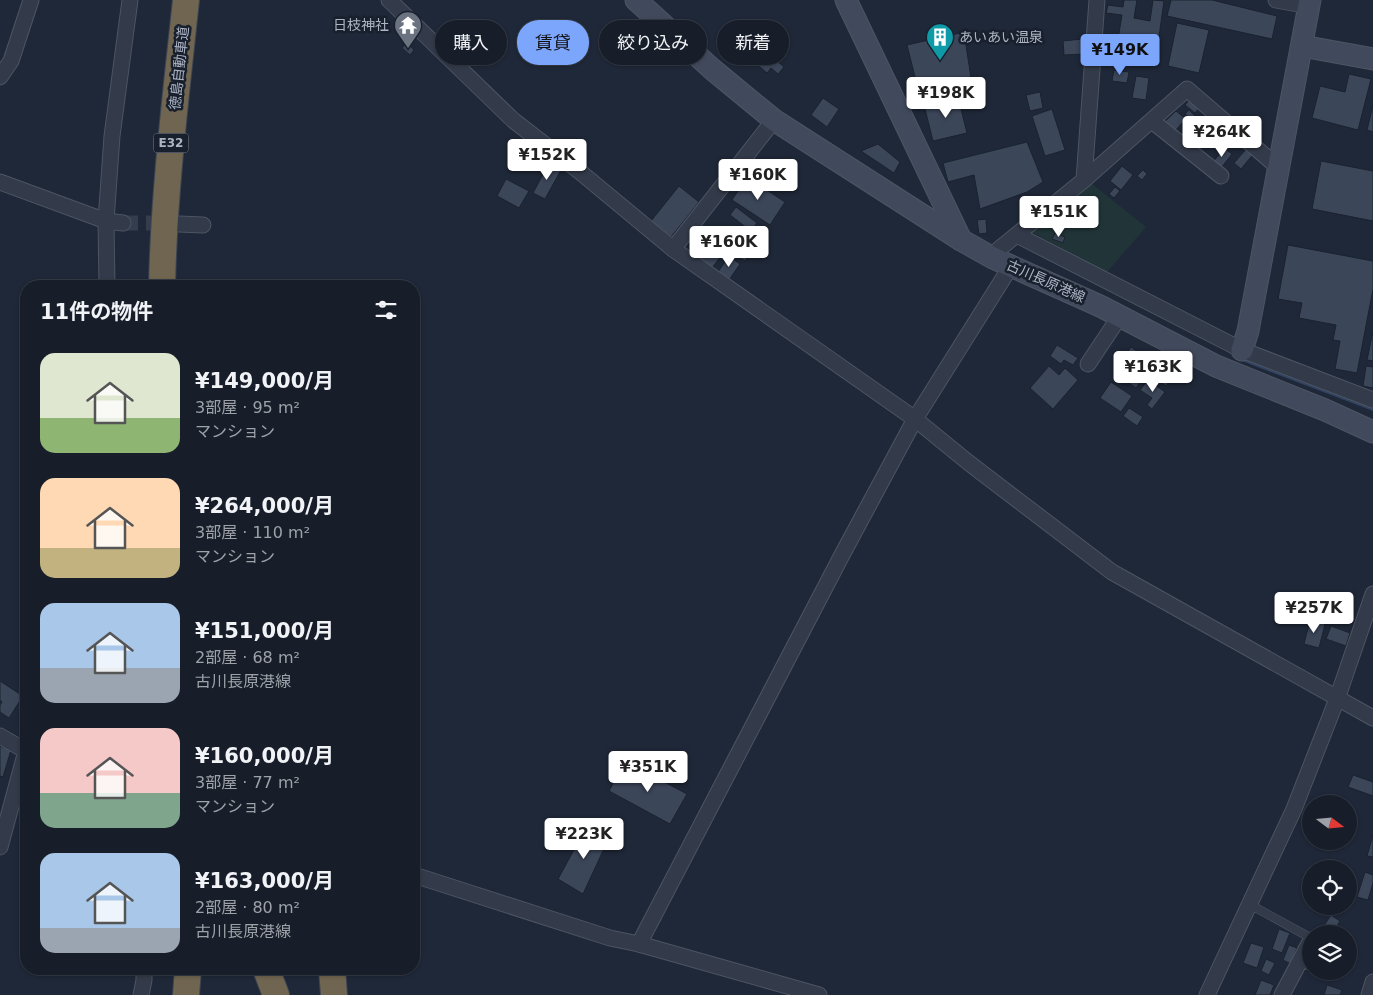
<!DOCTYPE html>
<html lang="ja">
<meta charset="utf-8">
<style>
:root{--surface:#171e2a;--page:#242b36;--text:#f1f3f6;--muted:#9ea2a8;--line:#363c47;--accent:#7ca5fc}
body{margin:0;font-family:"DejaVu Sans","Noto Sans JP",sans-serif;background:var(--page);color:var(--text);height:100vh;display:flex;flex-direction:column;font-size:19px;white-space:nowrap}
*{box-sizing:border-box;margin:0}
p{font-size:16px;color:var(--muted)}
.icon{flex:none;width:28px;height:28px;fill:none;stroke:currentColor;stroke-width:2;stroke-linecap:round;stroke-linejoin:round}
.map{position:relative;flex:1;overflow:hidden}
.sheet{position:absolute;left:20px;top:280px;width:400px;height:695px;display:flex;flex-direction:column;background:var(--surface);border-radius:20px;box-shadow:0 1px 4px #0004,0 0 0 1px var(--line)}
.sheet>*{flex:none}
.banner{position:absolute;left:435px;top:20px;width:475px;height:45px;display:flex;gap:10px}
.needle{width:32px;rotate:106deg}
.tools{position:absolute;left:1302px;top:795px;display:grid;gap:10px}
.tools a{display:grid;place-items:center;width:55px;height:55px;border-radius:50%;background:var(--surface);box-shadow:0 1px 4px #0004,0 0 0 1px var(--line);font-size:25px}
.price{position:absolute;translate:-50% -42px;padding:0 11px;border-radius:5px;background:#fff;color:#222;font-size:16px;line-height:32px;filter:drop-shadow(0 1px 2px #0008)}
.price::after{content:'';position:absolute;left:50%;top:30px;width:15px;height:11px;margin-left:-8px;background:inherit;clip-path:polygon(0 0,100% 0,50% 100%)}
.price.current{background:var(--accent);color:#111}
ul{padding:0;list-style:none}
li{display:flex;align-items:center;gap:15px;height:125px;padding:0 20px}
li span{display:grid;place-items:center;flex:none;width:140px;height:100px;border-radius:15px;color:#555}
li>.icon{margin-inline-start:auto}
span .icon{width:60px;height:60px;fill:#fffc;stroke-width:1}
li b{font-size:21px}
h2{display:flex;justify-content:space-between;align-items:center;height:60px;padding:0 20px;font-size:21px}
.tag{padding:0 18px;border-radius:22px;background:var(--surface);box-shadow:0 1px 4px #0004,0 0 0 1px var(--line);font-size:18px;line-height:45px}
.tag.current{background:var(--accent);color:#111}
.map>svg:first-child{display:block}
</style>
<div class="map">
<svg width="1373" height="995" viewBox="0 0 1373 995">
<rect width="100%" height="100%" fill="#1f2838"/>
<!-- green -->
<path fill="#213539" d="M1092 184 1146 227 1107 272 1032 232Z"/>
<g fill="none" stroke-linecap="round" stroke-linejoin="round">
<!-- stream -->
<path stroke="#324261" stroke-width="4" d="M1242 359 1373 409"/>
</g>
<!-- building -->
<g fill="#3b4659" stroke="#1a222f">
<path d="M1124 0H1137L1134 18 1150 21 1153 0 1164 1 1157 51 1117 45 1122 15 1106 13 1108 5 1123 7Z"/>
<path d="M1171 0H1212L1277 16 1272 39 1167 16Z"/>
<path d="M733 21 756 45 744 56 722 32Z"/>
<path d="M1177 23 1209 30 1199 73 1168 66Z"/>
<path d="M964 32 973 91 912 102 908 79 915 77 907 45Z"/>
<path d="M1082 39 1084 54 1064 55 1063 41Z"/>
<path d="M407 43 414 50 410 55 402 48Z"/>
<path d="M761 47 784 67 778 74 771 68 767 73 751 59Z"/>
<path d="M1114 70 1129 72 1127 83 1112 81Z"/>
<path d="M1349 74 1371 79 1358 130 1312 118 1320 86 1345 92Z"/>
<path d="M1136 76 1149 78 1146 100 1132 98Z"/>
<path d="M1040 92 1043 108 1030 111 1026 95Z"/>
<path d="M958 97 967 133 933 141 924 105Z"/>
<path d="M823 98 839 109 827 127 811 115Z"/>
<path d="M1189 100 1199 108 1195 113 1185 105Z"/>
<path d="M1373 105V132L1367 130Z"/>
<path d="M1052 109 1065 150 1045 156 1032 116Z"/>
<path d="M1189 110 1197 118 1194 122 1185 114Z"/>
<path d="M1176 111 1186 119 1174 132 1162 124Z"/>
<path d="M1201 117 1211 125 1206 132 1196 123Z"/>
<path d="M1190 122 1204 133 1193 147 1179 136Z"/>
<path d="M1219 123 1228 130 1216 146 1207 139Z"/>
<path d="M1027 142 1043 182 1027 192 980 209 974 175 948 182 943 163Z"/>
<path d="M878 144 900 162 894 173 861 151Z"/>
<path d="M1248 147 1255 152 1241 169 1234 163Z"/>
<path d="M1224 148 1232 154 1221 168 1213 162Z"/>
<path d="M1321 161 1373 171V221L1312 209Z"/>
<path d="M549 163 561 170 545 199 533 193Z"/>
<path d="M1122 166 1133 175 1121 190 1110 181Z"/>
<path d="M1143 170 1147 174 1142 180 1137 176Z"/>
<path d="M747 177 785 202 770 225 732 200Z"/>
<path d="M506 179 529 191 519 208 497 196Z"/>
<path d="M679 186 699 202 671 237 651 221Z"/>
<path d="M1115 187 1120 191 1114 198 1109 194Z"/>
<path d="M736 207 757 223 751 231 730 215Z"/>
<path d="M986 219 987 233 979 234 977 220Z"/>
<path d="M740 228 759 240 745 261 726 249Z"/>
<path d="M1055 233 1065 237 1063 243 1052 239Z"/>
<path d="M700 241 721 256 712 268 691 254Z"/>
<path d="M1288 245 1373 261V289L1357 373 1335 369 1340 341 1333 340 1336 325 1299 318 1302 303 1278 299Z"/>
<path d="M729 256 740 264 729 280 718 272Z"/>
<path d="M1373 331V361L1367 360Z"/>
<path d="M1057 345 1078 358 1073 365 1064 360 1061 364 1050 356Z"/>
<path d="M1131 347 1151 361 1144 371 1124 357Z"/>
<path d="M1167 351 1183 363 1166 386 1150 374Z"/>
<path d="M1125 363 1144 377 1136 388 1117 375Z"/>
<path d="M1049 366 1059 375 1065 368 1078 380 1053 409 1030 388Z"/>
<path d="M1366 366 1373 367V388L1363 386Z"/>
<path d="M1148 380 1165 392 1152 409 1147 405 1152 398 1140 390Z"/>
<path d="M1111 382 1132 396 1121 412 1100 398Z"/>
<path d="M1129 408 1143 417 1137 426 1123 416Z"/>
<path d="M1310 620 1325 624 1319 648 1304 644Z"/>
<path d="M1331 626 1350 633 1346 646 1326 639Z"/>
<path d="M0 681 23 696 9 718 0 712V705L2 702 0 700Z"/>
<path d="M0 746 11 750 3 777 0 776Z"/>
<path d="M625 761 687 794 670 824 609 791Z"/>
<path d="M1353 775 1373 782V796L1348 787Z"/>
<path d="M587 826 609 838 583 894 558 879Z"/>
<path d="M1373 835V857L1367 856Z"/>
<path d="M1365 872 1373 875V883L1368 900 1357 897Z"/>
<path d="M1331 915 1340 921 1332 934H1326L1321 930Z"/>
<path d="M1279 929 1290 933 1282 953 1272 949Z"/>
<path d="M1251 943 1264 947 1257 968 1243 963Z"/>
<path d="M1289 945 1297 948 1291 964 1283 960Z"/>
<path d="M1266 959 1275 963 1269 975 1261 971Z"/>
<path d="M1305 959 1311 960 1312 972 1303 970Z"/>
<path d="M1261 980 1274 985 1270 995H1255Z"/>
<path d="M1327 985 1342 990 1340 995H1324Z"/>
</g>
<g fill="none" stroke-linecap="round" stroke-linejoin="round">
<!-- street-tunnel -->
<path stroke="#343d4d" stroke-width="15" stroke-dasharray="15 8" stroke-linecap="butt" d="M123 223H172"/>
<!-- lane casing -->
<g stroke="#4d5563" stroke-width="9">
<path id="lane" d="M1249 904 1311 938"/>
</g>
<!-- street casing -->
<g stroke="#4d5563" stroke-width="17">
<g id="street">
<path d="M389 0 513 120 579 171 673 249 915 419 969 463 1112 572 1373 718"/>
<path d="M1276 0 1309 6"/>
<path d="M0 77 11 61 31 0"/>
<path d="M1152 121 1221 176"/>
<path d="M1084 180 1187 89 1279 168"/>
<path d="M0 182 106 221 123 223"/>
<path d="M179 224 203 225"/>
<path d="M1017 235 1242 350 1373 400"/>
<path d="M673 249 774 120"/>
<path d="M993 258 999 249 1084 180 1097 0"/>
<path d="M107 286 106 221 112 136 130 0"/>
<path d="M1088 364 1120 316"/>
<path d="M0 736 26 751"/>
<path d="M0 847 26 751"/>
<path d="M414 875 610 938 639 944 819 995"/>
<path d="M639 944 843 553 915 419 1011 266"/>
<path d="M141 995 144 980V969"/>
<path d="M1207 995 1294 809 1337 699 1373 594"/>
<path d="M1282 995 1311 940"/>
<path d="M1369 995 1373 982"/>
</g>
</g>
<!-- secondary casing -->
<g stroke="#4d5563" stroke-width="23">
<g id="secondary">
<path d="M636 0 712 69 774 120 961 240 993 258 1100 306 1216 366 1325 410 1373 432"/>
<path d="M846 0 961 240"/>
<path d="M1302 46 1373 59"/>
<path d="M1242 350 1248 331 1310 0"/>
</g>
</g>
<!-- highway casing -->
<g stroke="#3d4553" stroke-width="28">
<g id="highway">
<path d="M162 286C164 190 176 95 186 0"/>
<path d="M266 969 276 995"/>
<path d="M332 969 334 995"/>
<path d="M186 995 188 969"/>
</g>
</g>
<!-- lane -->
<use href="#lane" stroke="#333a49" stroke-width="8"/>
<!-- street -->
<use href="#street" stroke="#333a49" stroke-width="15"/>
<!-- secondary -->
<use href="#secondary" stroke="#41495c" stroke-width="21"/>
<!-- highway -->
<use href="#highway" stroke="#6f6550" stroke-width="26"/>
</g>
<!-- icons -->
<defs>
<g id="temple-pin" transform="scale(1.4375)"><path d="M0 17L-7.5 6A9.5 9.5 0 1 1 7.5 6Z" fill="#6b7280" stroke="#19202d"/><path d="M0-6L5-2H3V0L6.5 2.5H4V6H1.5V3h-3V6H-4V2.5H-6.5L-3 0V-2H-5Z" fill="#fff"/></g>
<g id="building-pin" transform="scale(1.4375)"><path d="M0 17L-7.5 6A9.5 9.5 0 1 1 7.5 6Z" fill="#0f9aa8" stroke="#19202d"/><path d="M-4-6H4V6H1V3H-1V6H-4ZM-2.5-4.3h1.7v1.8h-1.7ZM.8-4.3h1.7v1.8H.8ZM-2.5-1h1.7V.8h-1.7ZM.8-1h1.7V.8H.8Z" fill="#fff"/></g>
</defs>
<g fill-rule="evenodd">
<use href="#temple-pin" x="408" y="25"/>
<use href="#building-pin" x="940" y="37"/>
</g>
<g text-anchor="middle" dominant-baseline="central" stroke-width="5" stroke-linejoin="round" paint-order="stroke">
<!-- shield labels -->
<rect fill="#19202d" stroke="#818897" stroke-width="1" x="153.5" y="133.5" width="35" height="19" rx="4"/>
<g font-size="12" font-weight="bold" fill="#adb5c5">
<text x="171" y="143">E32</text>
</g>
<!-- poi labels -->
<g font-size="14" fill="#adb5c5" stroke="#19202d" text-anchor="end">
<text x="389" y="25">日枝神社</text>
<text x="959" y="37" text-anchor="start">あいあい温泉</text>
</g>
<!-- street labels -->
<g font-size="14" fill="#adb5c5" stroke="#19202d">
<text transform="translate(179 68) rotate(-84)">徳島自動車道</text>
<text transform="translate(1046 281) rotate(24)">古川長原港線</text>
</g>
</g>
</svg>
<div class="tools">
<a><svg class="needle" viewBox="-14 -14 28 28"><path d="M0-13l5 13h-10z" fill="#e53935"/><path d="M0 13l5-13h-10z" fill="#9ea2a8"/></svg></a>
<a><svg class="icon" aria-label="locate" viewBox="0 0 24 24"><circle cx="12" cy="12" r="6"/><path d="M12 2v4M12 18v4M2 12h4M18 12h4"/></svg></a>
<a><svg class="icon" aria-label="layers" viewBox="0 0 24 24"><path d="M12 4l9 5-9 5-9-5zM3 14l9 5 9-5"/></svg></a>
</div>
<b class="price current" style="left:1120px;top:76px">¥149K</b>
<b class="price" style="left:946px;top:119px">¥198K</b>
<b class="price" style="left:1222px;top:158px">¥264K</b>
<b class="price" style="left:547px;top:181px">¥152K</b>
<b class="price" style="left:758px;top:201px">¥160K</b>
<b class="price" style="left:1059px;top:238px">¥151K</b>
<b class="price" style="left:729px;top:268px">¥160K</b>
<b class="price" style="left:1153px;top:393px">¥163K</b>
<b class="price" style="left:1314px;top:634px">¥257K</b>
<b class="price" style="left:648px;top:793px">¥351K</b>
<b class="price" style="left:584px;top:860px">¥223K</b>
<div class="banner">
<a class="tag">購入</a>
<a class="tag current">賃貸</a>
<a class="tag">絞り込み</a>
<a class="tag">新着</a>
</div>
<section class="sheet">
<h2>11件の物件<svg class="icon" aria-label="filters" viewBox="0 0 24 24"><path d="M4 7h16M4 17h16"/><circle cx="9" cy="7" r="2"/><circle cx="15" cy="17" r="2"/></svg></h2>
<ul>
<li><span style="background:linear-gradient(#dfe7d0 65%,#8fb573 0)"><svg class="icon" aria-label="home" viewBox="0 0 24 24"><path d="M3 11l9-7 9 7M6 9v11h12V9"/></svg></span><div><b>¥149,000/月</b><p>3部屋 · 95 m²</p><p>マンション</p></div></li>
<li><span style="background:linear-gradient(#ffd9b3 70%,#c2b280 0)"><svg class="icon" aria-label="home" viewBox="0 0 24 24"><path d="M3 11l9-7 9 7M6 9v11h12V9"/></svg></span><div><b>¥264,000/月</b><p>3部屋 · 110 m²</p><p>マンション</p></div></li>
<li><span style="background:linear-gradient(#a9c7e8 65%,#9aa5b1 0)"><svg class="icon" aria-label="home" viewBox="0 0 24 24"><path d="M3 11l9-7 9 7M6 9v11h12V9"/></svg></span><div><b>¥151,000/月</b><p>2部屋 · 68 m²</p><p>古川長原港線</p></div></li>
<li><span style="background:linear-gradient(#f6c9c9 65%,#7fa58c 0)"><svg class="icon" aria-label="home" viewBox="0 0 24 24"><path d="M3 11l9-7 9 7M6 9v11h12V9"/></svg></span><div><b>¥160,000/月</b><p>3部屋 · 77 m²</p><p>マンション</p></div></li>
<li><span style="background:linear-gradient(#a9c7e8 75%,#9aa5b1 0)"><svg class="icon" aria-label="home" viewBox="0 0 24 24"><path d="M3 11l9-7 9 7M6 9v11h12V9"/></svg></span><div><b>¥163,000/月</b><p>2部屋 · 80 m²</p><p>古川長原港線</p></div></li>
</ul>
</section>
</div>
